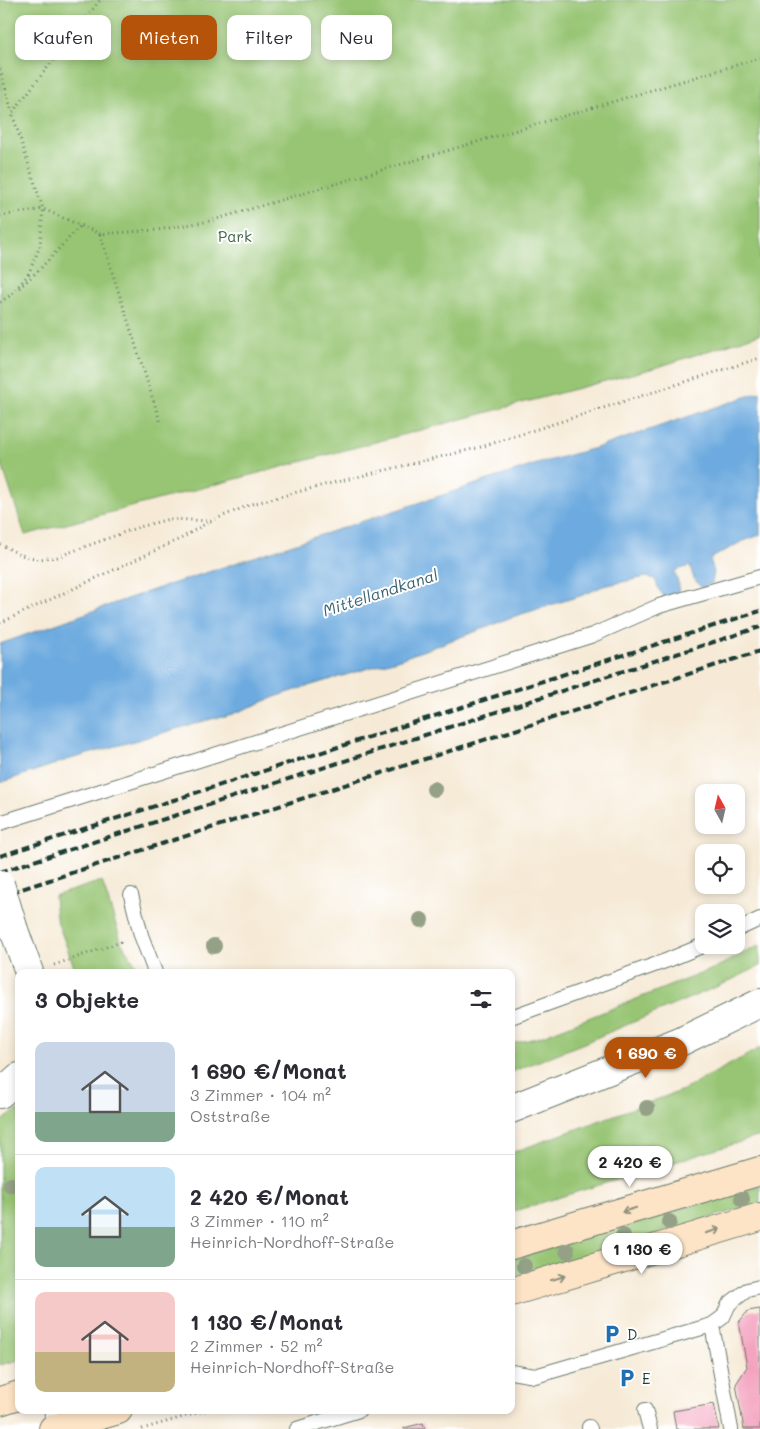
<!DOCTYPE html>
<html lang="de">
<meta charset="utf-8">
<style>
:root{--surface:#fff;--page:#f7f7f7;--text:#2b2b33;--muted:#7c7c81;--line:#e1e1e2;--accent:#b45309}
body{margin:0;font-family:Mali,sans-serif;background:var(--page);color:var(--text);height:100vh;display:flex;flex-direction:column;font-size:19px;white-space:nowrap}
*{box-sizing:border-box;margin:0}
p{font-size:16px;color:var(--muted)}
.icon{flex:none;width:28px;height:28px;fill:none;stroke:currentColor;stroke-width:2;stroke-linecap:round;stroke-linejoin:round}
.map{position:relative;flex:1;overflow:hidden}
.side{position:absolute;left:15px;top:969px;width:500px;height:445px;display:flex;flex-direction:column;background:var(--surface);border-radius:10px;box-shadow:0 2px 8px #0003}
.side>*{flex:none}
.top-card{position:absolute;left:15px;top:15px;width:500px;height:45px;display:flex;gap:10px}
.needle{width:32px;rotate:352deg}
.buttons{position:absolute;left:695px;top:784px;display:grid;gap:10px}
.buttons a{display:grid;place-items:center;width:50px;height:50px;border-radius:10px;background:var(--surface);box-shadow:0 2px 8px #0003;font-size:25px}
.price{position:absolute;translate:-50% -42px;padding:0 11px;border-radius:18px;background:#fff;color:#222;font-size:16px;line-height:32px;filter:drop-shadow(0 1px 2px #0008)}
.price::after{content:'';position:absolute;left:50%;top:30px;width:15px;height:11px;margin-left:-8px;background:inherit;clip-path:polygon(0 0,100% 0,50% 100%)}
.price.on{background:var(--accent);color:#fff}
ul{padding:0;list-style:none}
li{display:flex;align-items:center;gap:15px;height:125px;padding:0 20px}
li+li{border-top:1px solid var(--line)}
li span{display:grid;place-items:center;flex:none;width:140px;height:100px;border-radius:10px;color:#555}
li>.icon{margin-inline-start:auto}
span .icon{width:60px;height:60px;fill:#fffc;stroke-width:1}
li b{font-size:21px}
h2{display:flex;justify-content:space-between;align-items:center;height:60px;padding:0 20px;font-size:21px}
.chip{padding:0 18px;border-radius:10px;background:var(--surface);box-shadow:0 2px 8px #0003;font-size:18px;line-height:45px}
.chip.on{background:var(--accent);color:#fff}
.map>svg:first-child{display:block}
</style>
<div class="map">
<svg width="760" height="1429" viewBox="0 0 760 1429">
<rect width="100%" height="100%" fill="#fff"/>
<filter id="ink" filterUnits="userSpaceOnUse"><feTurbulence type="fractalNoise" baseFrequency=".02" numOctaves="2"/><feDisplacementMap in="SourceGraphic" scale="10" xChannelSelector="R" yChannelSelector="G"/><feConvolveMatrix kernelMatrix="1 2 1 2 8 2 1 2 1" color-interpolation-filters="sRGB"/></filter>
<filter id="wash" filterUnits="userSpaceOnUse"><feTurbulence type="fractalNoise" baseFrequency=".0096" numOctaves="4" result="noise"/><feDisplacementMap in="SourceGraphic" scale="20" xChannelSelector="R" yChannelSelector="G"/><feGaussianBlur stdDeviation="1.12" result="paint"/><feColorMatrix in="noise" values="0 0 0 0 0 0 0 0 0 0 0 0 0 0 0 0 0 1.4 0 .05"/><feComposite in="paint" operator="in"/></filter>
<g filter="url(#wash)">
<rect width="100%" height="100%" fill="#f6ead6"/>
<!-- green -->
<g fill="#97c573" stroke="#5b8154">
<path d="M0 0H760V334L658 367 25 535 0 459Z"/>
<path d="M102 881 122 944 141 972H76L56 918 54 896Z"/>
<path d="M760 945V966L723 984 584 1043 511 1072V1044L540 1037 715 968Z"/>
<path d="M760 1048V1136L511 1212V1153L683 1090Z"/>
<path d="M19 1109V1360L0 1365V1122Z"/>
<path d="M760 1185V1203L511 1277V1260Z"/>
</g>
<!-- water -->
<path fill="#6daadf" stroke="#46748a" d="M760 392V535L741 542 710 559 714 572 712 583 702 588 694 579 690 566 674 571 679 585 677 596 666 599 659 590 655 579 646 577 603 586 583 595 509 618 488 627 400 659 305 687 275 697 226 717 215 718 67 760 0 783V644L132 597 540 463 599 447Z"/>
<g id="blocks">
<!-- building -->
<g fill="#f4a3bf">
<path d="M760 1309V1429H744L736 1384 747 1367 739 1322 748 1311Z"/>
<path d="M714 1404 719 1429H676L673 1411Z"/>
<path d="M423 1423 425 1429H404V1428Z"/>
</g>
</g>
</g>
<g filter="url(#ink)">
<use href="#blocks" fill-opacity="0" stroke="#6a7a6d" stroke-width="1"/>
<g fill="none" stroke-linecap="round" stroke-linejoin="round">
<!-- service casing -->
<g stroke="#6a7a6d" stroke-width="16">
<g id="service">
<path d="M0 823 593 635 659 606 760 577"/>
<path d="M131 895 141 935 155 972"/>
<path d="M736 930 760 919"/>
<path d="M511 1017 668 960 704 945"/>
<path d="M712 1325 731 1429"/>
<path d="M511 1372 535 1376 712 1325 723 1317 729 1304 747 1290 760 1287"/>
<path d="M51 1410 56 1429"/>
<path d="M645 1410 650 1429"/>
<path d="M589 1427 590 1429"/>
<path d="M297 1429 359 1410"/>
</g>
</g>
<!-- tertiary casing -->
<g stroke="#6a7a6d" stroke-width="30">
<g id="tertiary">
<path d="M14 930 29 972"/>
<path d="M0 1094 19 1077"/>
<path d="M511 1109 680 1042 760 1003"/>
</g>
</g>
<!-- secondary casing -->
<g stroke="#6a7a6d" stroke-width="30">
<g id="secondary">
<path d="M511 1245 760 1171"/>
<path d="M511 1292 760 1217"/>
<path d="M0 1401 19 1395"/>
<path d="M53 1429 118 1410"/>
</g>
</g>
<!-- path -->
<g stroke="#6a7a6d" stroke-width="3" stroke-dasharray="1 4" stroke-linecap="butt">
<path d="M0 69 12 112"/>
<path d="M0 216 43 209 100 234 157 230 210 221 760 58"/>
<path d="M100 234 160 421"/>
<path d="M19 288 39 270 81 225"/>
<path d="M0 302 11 295 28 275 40 246 43 209 12 113 100 0"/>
<path d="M0 544 21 555 39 559 57 557 136 528 169 519 211 521 252 504 324 485 481 447 760 358"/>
<path d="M0 623 182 538 210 521"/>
<path d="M54 965 124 941"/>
<path d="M142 1429 207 1410"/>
</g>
<!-- service -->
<use href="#service" stroke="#fff" stroke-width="14"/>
<!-- tertiary -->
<use href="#tertiary" stroke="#fff" stroke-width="28"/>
<!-- secondary -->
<use href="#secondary" stroke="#fee4c6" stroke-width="28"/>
<!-- rail -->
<g stroke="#1f3d34" stroke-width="4" stroke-dasharray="8 4" stroke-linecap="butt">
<path d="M0 856 760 611"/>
<path d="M0 872 760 627"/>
<path d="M0 896 760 651"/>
</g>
<!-- tertiary-bridge casing -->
<g stroke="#6a7a6d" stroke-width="30" stroke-linecap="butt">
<path id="tertiary-bridge" d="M0 884 14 930"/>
</g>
<!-- tertiary-bridge -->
<use href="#tertiary-bridge" stroke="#fff" stroke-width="28"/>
</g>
<!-- trees -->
<g fill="#94a187">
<circle cx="434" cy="789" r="8"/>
<circle cx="421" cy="920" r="8"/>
<circle cx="214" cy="946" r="8"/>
<circle cx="647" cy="1108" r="8"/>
<circle cx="11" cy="1185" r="8"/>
<circle cx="742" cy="1199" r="8"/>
<circle cx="669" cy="1222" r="8"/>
<circle cx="623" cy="1236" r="8"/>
<circle cx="567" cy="1251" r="8"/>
<circle cx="524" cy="1266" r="8"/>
</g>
<!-- one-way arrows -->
<defs><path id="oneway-shaft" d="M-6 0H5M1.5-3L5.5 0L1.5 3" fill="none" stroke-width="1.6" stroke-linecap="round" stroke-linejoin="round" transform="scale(1.25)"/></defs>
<g stroke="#8e907d">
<use href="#oneway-shaft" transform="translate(629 1210) rotate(163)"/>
<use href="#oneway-shaft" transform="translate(713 1231) rotate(-17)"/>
<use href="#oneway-shaft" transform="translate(558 1278) rotate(-17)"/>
</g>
</g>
<!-- icons -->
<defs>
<g id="parking-bare" transform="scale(1.5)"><path d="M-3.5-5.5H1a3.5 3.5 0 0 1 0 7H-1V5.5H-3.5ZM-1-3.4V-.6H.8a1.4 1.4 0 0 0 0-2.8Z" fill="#1f6fb2" stroke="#fff" stroke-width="2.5" paint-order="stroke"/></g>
</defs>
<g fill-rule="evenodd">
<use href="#parking-bare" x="612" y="1334"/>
<use href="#parking-bare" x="627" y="1378"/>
</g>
<g text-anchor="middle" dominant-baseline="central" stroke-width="4" stroke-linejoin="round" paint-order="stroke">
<!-- park labels -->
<g font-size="15" fill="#436647" stroke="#fff">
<text x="235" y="236">Park</text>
</g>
<!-- poi labels -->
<g font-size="15" fill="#1f3d34" stroke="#fff" text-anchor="start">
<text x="627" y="1334">D</text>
<text x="642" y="1378">E</text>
</g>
<!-- water labels -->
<g font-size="16" font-style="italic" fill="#3a6370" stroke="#fff">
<text transform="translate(380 592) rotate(-18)">Mittellandkanal</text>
</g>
</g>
</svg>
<div class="buttons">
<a><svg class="needle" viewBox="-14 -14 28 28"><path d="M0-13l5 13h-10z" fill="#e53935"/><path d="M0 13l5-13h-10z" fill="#7c7c81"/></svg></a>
<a><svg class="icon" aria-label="locate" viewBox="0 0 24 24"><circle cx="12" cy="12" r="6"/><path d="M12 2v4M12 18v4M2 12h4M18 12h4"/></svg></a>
<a><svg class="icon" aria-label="layers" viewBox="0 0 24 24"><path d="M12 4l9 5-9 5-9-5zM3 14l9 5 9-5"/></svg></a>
</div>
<b class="price on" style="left:646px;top:1079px">1 690 €</b>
<b class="price" style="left:630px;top:1188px">2 420 €</b>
<b class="price" style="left:642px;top:1275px">1 130 €</b>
<div class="top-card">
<a class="chip">Kaufen</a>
<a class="chip on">Mieten</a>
<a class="chip">Filter</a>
<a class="chip">Neu</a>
</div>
<section class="side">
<h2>3 Objekte<svg class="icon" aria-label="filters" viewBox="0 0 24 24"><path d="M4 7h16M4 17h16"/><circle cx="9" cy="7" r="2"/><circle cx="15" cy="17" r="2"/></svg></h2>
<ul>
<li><span style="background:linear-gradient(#c9d6e8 70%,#7fa58c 0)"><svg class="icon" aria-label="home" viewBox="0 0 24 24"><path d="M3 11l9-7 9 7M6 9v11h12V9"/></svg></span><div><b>1 690 €/Monat</b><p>3 Zimmer · 104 m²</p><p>Oststraße</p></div></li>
<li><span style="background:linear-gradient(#bfe0f5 60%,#7fa58c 0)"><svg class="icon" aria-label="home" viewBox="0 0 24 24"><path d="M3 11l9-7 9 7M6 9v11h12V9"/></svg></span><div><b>2 420 €/Monat</b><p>3 Zimmer · 110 m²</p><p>Heinrich-Nordhoff-Straße</p></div></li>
<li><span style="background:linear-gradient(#f6c9c9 60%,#c2b280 0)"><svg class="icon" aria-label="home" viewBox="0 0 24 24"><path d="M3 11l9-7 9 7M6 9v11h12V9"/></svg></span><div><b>1 130 €/Monat</b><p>2 Zimmer · 52 m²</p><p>Heinrich-Nordhoff-Straße</p></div></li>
</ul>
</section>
</div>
